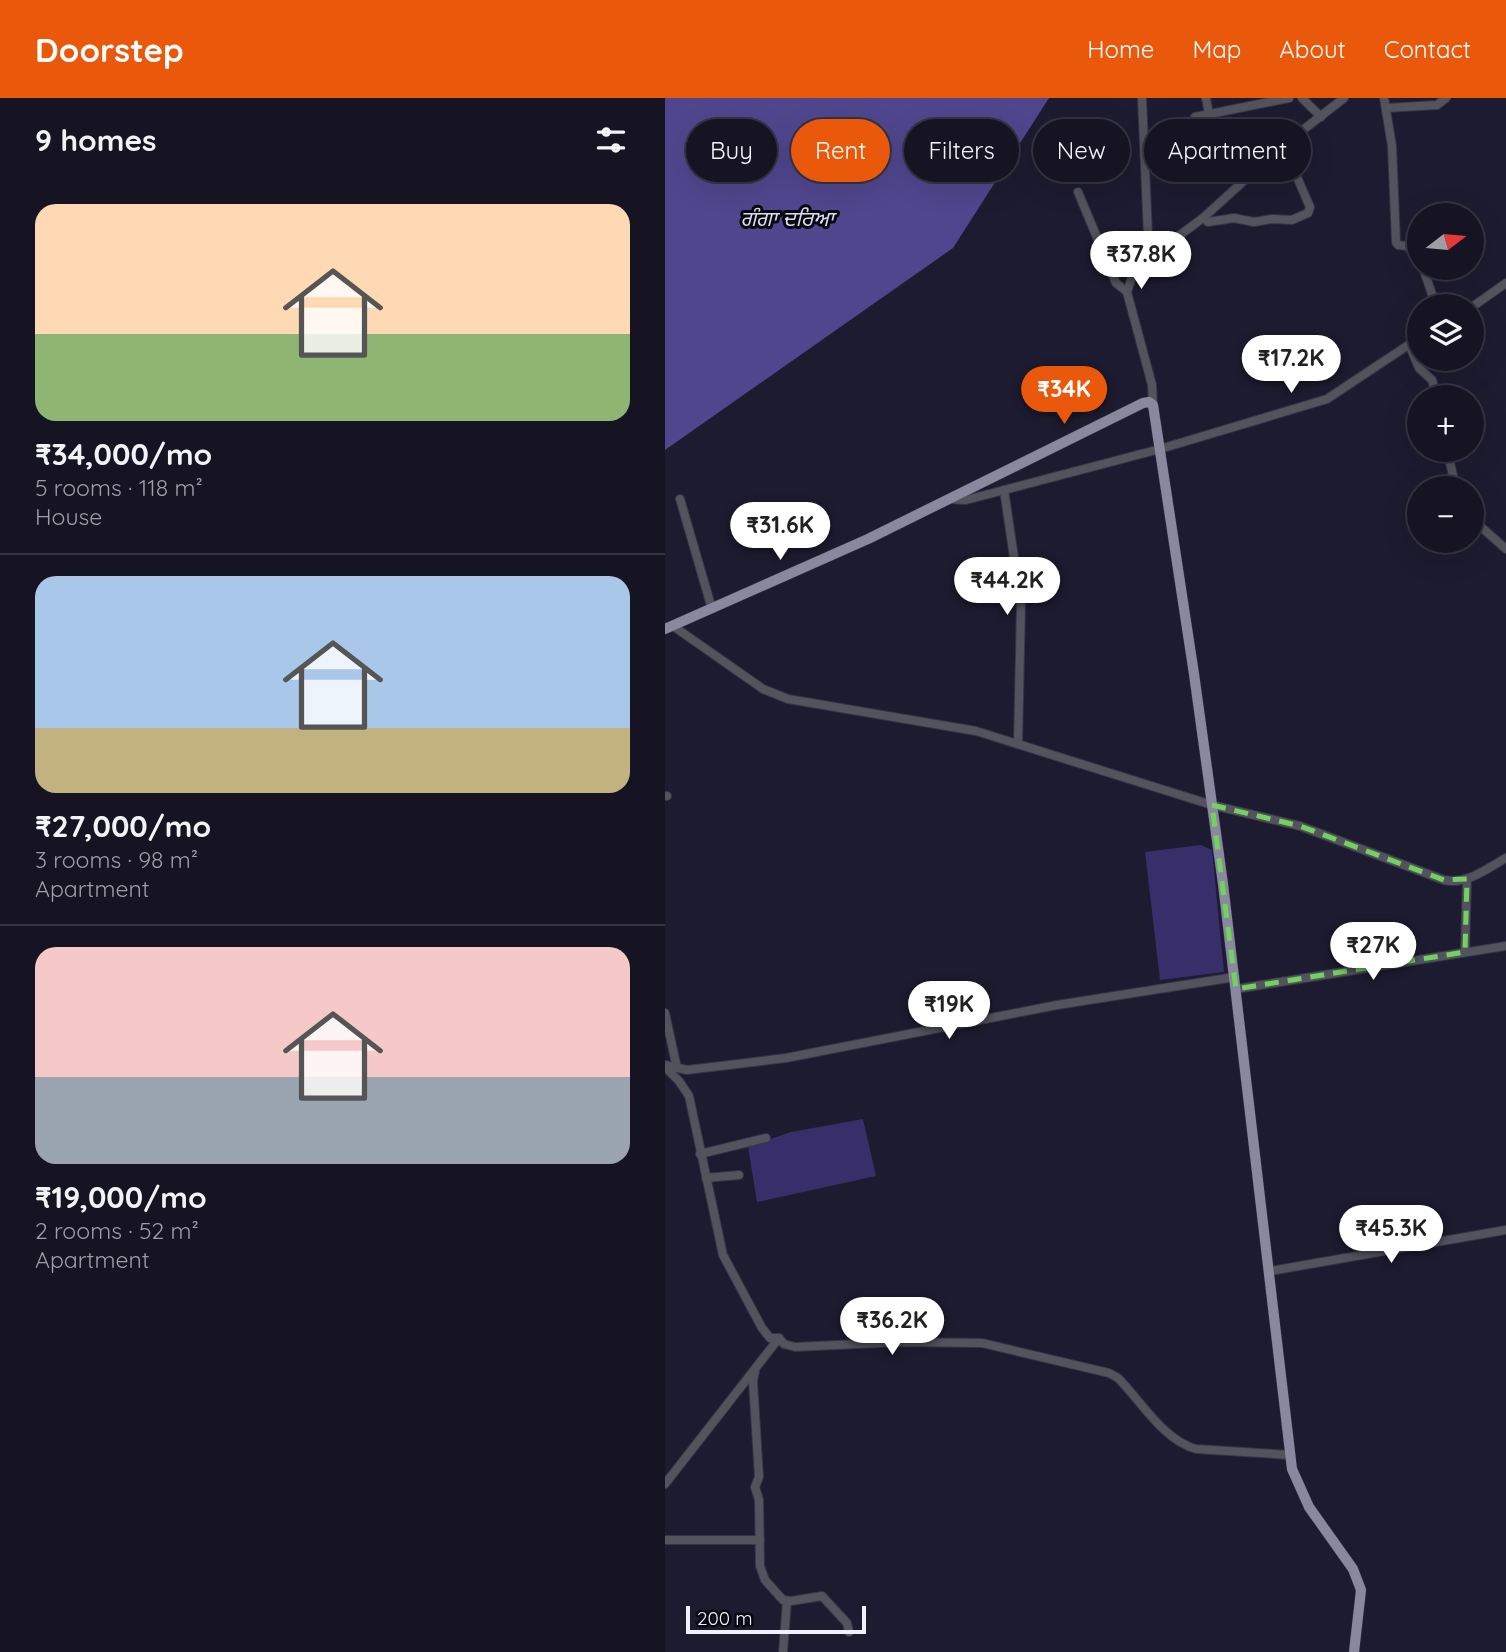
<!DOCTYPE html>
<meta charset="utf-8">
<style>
:root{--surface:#161423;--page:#232130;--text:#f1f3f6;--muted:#9e9ea6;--line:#353341;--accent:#ea580c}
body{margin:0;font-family:Quicksand,"Noto Sans Gurmukhi",sans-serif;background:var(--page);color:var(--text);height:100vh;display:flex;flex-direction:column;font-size:26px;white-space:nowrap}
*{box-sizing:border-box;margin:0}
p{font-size:23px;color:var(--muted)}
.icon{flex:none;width:38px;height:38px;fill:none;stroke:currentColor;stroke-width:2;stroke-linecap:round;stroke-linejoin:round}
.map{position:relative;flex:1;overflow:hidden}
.panel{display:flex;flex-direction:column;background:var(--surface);width:665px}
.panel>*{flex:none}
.hud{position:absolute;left:21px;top:21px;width:665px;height:63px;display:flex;gap:14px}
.needle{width:46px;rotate:74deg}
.controls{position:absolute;left:742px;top:105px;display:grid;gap:14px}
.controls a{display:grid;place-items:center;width:77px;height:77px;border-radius:50%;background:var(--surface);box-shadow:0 7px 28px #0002,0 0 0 2px var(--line);font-size:35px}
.scale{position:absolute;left:21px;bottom:18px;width:180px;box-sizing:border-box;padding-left:7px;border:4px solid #f0f0ff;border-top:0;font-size:19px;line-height:24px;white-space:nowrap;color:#f0f0ff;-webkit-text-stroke:5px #07070f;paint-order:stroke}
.price{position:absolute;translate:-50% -60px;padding:0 16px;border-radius:24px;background:#fff;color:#222;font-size:23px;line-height:46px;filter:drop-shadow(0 2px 4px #0008)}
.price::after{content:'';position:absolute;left:50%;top:42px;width:21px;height:16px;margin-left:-10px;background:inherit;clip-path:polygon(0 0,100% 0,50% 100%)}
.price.selected{background:var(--accent);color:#fff}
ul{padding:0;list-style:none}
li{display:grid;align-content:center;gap:14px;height:371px;padding:0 35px}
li+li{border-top:2px solid var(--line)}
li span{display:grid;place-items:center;height:217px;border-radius:21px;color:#555}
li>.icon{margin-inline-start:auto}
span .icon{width:126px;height:126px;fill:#fffc;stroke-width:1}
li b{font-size:30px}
h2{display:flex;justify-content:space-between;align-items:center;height:84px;padding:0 35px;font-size:30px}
.pill{padding:0 24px;border-radius:32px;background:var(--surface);box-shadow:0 7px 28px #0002,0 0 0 2px var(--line);font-size:24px;line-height:63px}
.pill.selected{background:var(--accent);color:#fff}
header{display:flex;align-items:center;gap:42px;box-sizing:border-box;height:98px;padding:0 35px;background:var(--accent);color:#fff}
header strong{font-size:33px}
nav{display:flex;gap:38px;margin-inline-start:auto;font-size:24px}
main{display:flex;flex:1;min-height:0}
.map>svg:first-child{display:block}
</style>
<header>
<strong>Doorstep</strong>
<nav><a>Home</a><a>Map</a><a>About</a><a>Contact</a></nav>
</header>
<main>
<section class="panel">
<h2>9 homes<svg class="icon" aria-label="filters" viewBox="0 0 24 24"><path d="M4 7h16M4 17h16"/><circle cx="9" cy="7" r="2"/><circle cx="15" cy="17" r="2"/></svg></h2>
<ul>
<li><span style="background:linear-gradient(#ffd9b3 60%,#8fb573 0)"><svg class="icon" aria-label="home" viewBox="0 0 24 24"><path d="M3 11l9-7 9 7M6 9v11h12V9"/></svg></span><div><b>₹34,000/mo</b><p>5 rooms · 118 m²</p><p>House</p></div></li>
<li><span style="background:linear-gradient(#a9c7e8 70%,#c2b280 0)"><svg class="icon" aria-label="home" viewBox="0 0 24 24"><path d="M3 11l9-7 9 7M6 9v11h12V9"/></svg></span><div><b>₹27,000/mo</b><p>3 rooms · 98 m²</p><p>Apartment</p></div></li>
<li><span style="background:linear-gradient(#f6c9c9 60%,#9aa5b1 0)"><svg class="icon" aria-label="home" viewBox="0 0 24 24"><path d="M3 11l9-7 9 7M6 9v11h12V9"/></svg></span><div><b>₹19,000/mo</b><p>2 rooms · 52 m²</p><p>Apartment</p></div></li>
</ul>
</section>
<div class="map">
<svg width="841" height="1554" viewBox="0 0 841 1554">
<rect width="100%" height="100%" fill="#1d1b2f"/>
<!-- green -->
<g fill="#382e6a">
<path d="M536 747 547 752 559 874 495 882 480 754Z"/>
<path d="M198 1021 211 1078 92 1104 83 1049 126 1034Z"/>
</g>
<!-- water -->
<path fill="#50468e" d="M0 0H384L288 150 0 352Z"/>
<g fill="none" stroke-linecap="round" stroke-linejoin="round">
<!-- minor casing -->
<g stroke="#363548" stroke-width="10">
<g id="minor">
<path d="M477 0 483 137 485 149 490 156"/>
<path d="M541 0 544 16"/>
<path d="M637 0 656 19"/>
<path d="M719 0 727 48 731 144 733 147 742 148 754 162"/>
<path d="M721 10 772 7 781 0"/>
<path d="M480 63 527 47C532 38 525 27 530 19L624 0"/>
<path d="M413 94 451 185 462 194 487 287 488 307"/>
<path d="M538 120 543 124 569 120 589 124 607 121 627 122 643 115 645 109 618 47"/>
<path d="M758 170 771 208"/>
<path d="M462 194 468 176 481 162 538 120 616 49 679 0"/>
<path d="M807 209 841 185"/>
<path d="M744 246 754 270 767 282 772 299"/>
<path d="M782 352 791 390"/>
<path d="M339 392 356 506 353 646"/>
<path d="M15 401 47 511"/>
<path d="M284 401 301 402 495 351 662 301 754 240"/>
<path d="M807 421 841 451"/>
<path d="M8 528 98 591 123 601 311 633 547 707 635 728 779 782C802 787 821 771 841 760"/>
<path d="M0 698H2"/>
<path d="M800 854 802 781"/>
<path d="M571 891 841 848"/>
<path d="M0 915 12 970"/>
<path d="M0 967 22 972 121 960 392 907 570 879"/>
<path d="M0 969 14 983 24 998 58 1157 97 1230 105 1240H114L119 1246 130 1249 234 1244 317 1245 444 1275 453 1280C476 1303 498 1342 531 1351L626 1357"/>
<path d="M35 1056 101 1040"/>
<path d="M41 1080 74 1077"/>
<path d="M605 1173 841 1132"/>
<path d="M90 1273 88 1283 94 1379 90 1389 94 1402 95 1468 100 1482 118 1502 126 1503 157 1498 182 1525 184 1534"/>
<path d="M0 1386 114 1240"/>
<path d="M0 1442H95"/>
<path d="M118 1554 122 1503"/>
</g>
</g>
<!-- major casing -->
<g stroke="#363548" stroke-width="11">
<path id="major" d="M0 531 203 441 478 305 484 304 488 307 529 576 558 786 627 1371 644 1409 688 1471 696 1492 689 1554"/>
</g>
<!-- minor -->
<use href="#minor" stroke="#53535e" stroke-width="8"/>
<!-- major -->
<use href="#major" stroke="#89889f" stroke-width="10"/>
</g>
<!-- marked area -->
<path fill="none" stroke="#72d25d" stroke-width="5" stroke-dasharray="14 9" stroke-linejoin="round" d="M547 707 635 728 779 782 802 781 800 854 571 891Z"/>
<g text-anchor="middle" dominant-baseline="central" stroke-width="6" stroke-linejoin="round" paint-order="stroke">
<!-- water labels -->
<g font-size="21" font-style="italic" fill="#dbdbf0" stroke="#07070f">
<text x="122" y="120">ਗੰਗਾ ਦਰਿਆ</text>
</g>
</g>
</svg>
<div class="controls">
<a><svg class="needle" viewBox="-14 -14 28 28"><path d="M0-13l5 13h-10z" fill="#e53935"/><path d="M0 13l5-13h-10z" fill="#9e9ea6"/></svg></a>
<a><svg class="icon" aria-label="layers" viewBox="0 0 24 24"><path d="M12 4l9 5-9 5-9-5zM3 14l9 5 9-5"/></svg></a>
<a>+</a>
<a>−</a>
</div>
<div class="scale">200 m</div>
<b class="price" style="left:476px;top:193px">₹37.8K</b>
<b class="price" style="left:626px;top:297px">₹17.2K</b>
<b class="price selected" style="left:399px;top:328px">₹34K</b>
<b class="price" style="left:115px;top:464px">₹31.6K</b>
<b class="price" style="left:342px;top:519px">₹44.2K</b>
<b class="price" style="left:708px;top:884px">₹27K</b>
<b class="price" style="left:284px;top:943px">₹19K</b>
<b class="price" style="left:726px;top:1167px">₹45.3K</b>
<b class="price" style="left:227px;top:1259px">₹36.2K</b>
<div class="hud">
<a class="pill">Buy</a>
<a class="pill selected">Rent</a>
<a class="pill">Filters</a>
<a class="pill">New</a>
<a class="pill">Apartment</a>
</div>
</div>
</main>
